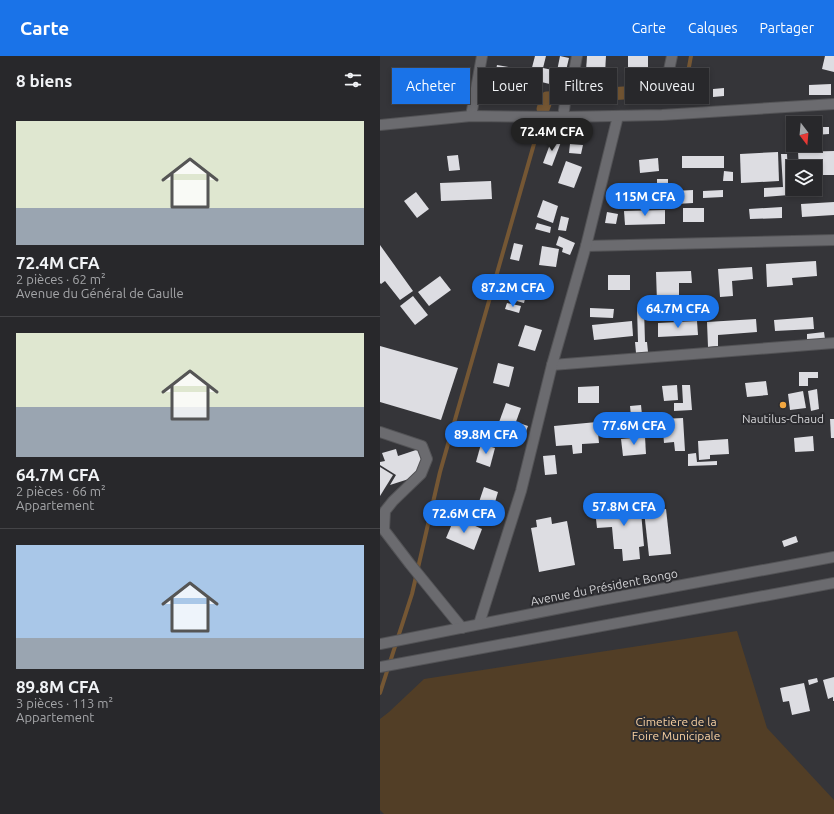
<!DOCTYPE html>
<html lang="fr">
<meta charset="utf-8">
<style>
:root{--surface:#28282b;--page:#303033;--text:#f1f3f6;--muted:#a5a6a9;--line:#444447;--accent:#1a73e8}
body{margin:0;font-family:Ubuntu,sans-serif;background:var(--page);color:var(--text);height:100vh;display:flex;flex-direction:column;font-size:15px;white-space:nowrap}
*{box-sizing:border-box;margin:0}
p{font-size:13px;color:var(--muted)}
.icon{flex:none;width:22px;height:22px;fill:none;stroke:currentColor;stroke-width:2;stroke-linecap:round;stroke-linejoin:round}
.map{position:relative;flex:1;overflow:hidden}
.panel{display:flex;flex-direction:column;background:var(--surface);width:380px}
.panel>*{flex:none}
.guide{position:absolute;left:12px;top:12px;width:380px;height:36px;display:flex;gap:8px}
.needle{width:26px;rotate:164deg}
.tools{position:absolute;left:406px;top:60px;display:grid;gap:8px}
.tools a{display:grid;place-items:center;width:36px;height:36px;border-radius:0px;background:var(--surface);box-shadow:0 2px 6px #0003,0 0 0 1px var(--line);font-size:20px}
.price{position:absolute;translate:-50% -34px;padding:0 9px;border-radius:14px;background:var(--accent);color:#fff;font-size:13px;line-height:26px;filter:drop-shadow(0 1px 2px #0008)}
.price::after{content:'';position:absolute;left:50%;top:24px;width:12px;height:9px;margin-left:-6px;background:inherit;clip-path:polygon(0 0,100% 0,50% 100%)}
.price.active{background:#222;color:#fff}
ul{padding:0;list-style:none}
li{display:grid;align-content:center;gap:8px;height:212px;padding:0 16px}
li+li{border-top:1px solid var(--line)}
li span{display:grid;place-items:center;height:124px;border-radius:0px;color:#555}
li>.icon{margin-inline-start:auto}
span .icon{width:72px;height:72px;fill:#fffc;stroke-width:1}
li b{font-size:17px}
h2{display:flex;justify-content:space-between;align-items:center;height:48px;padding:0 16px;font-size:17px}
.chip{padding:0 14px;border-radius:0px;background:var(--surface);box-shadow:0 2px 6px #0003,0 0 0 1px var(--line);font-size:14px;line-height:36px}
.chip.active{background:var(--accent);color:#fff}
header{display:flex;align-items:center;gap:24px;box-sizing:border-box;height:56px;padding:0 20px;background:var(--accent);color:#fff}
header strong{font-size:19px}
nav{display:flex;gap:22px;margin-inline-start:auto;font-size:14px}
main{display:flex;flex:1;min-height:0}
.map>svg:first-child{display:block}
</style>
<header>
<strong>Carte</strong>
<nav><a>Carte</a><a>Calques</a><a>Partager</a></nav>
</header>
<main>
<section class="panel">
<h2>8 biens<svg class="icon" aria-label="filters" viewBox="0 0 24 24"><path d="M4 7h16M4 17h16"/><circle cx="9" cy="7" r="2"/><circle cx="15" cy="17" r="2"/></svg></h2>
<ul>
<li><span style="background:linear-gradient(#dfe7d0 70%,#9aa5b1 0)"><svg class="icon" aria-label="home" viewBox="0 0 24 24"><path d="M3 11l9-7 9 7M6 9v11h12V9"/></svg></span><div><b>72.4M CFA</b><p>2 pièces · 62 m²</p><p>Avenue du Général de Gaulle</p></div></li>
<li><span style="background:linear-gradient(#dfe7d0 60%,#9aa5b1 0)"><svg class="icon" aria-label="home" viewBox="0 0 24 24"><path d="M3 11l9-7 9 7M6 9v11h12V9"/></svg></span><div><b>64.7M CFA</b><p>2 pièces · 66 m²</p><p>Appartement</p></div></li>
<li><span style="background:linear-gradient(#a9c7e8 75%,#9aa5b1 0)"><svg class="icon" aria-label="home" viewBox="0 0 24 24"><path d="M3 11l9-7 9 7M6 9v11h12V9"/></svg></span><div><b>89.8M CFA</b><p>3 pièces · 113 m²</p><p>Appartement</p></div></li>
</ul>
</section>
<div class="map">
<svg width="454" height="758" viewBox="0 0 454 758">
<rect width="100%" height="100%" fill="#353539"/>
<!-- green -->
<path fill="#523e26" d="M357 575 387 672 454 744V758H4L0 754V663L9 656 44 623Z"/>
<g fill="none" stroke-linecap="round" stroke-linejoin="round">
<!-- stream -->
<g stroke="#755734" stroke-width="4">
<path d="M305 33 311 0"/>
<path d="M0 637 32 538 60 416 158 74"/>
</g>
<!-- canal -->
<path stroke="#755734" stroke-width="13" d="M163 53 167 42 305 33"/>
</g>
<!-- building -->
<g fill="#dddde2">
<path d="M155 0H166L163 12 177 15 180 0 189 2 182 31 149 23Z"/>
<path d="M207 0H226L225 17 206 15Z"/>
<rect x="248" y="0" width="20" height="25"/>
<path d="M445 0H454V16L442 13Z"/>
<path d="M117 9 134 12 132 27 114 25Z"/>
<path d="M27 14 49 18 47 36 24 33Z"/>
<path d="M451 28V39H429V29Z"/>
<path d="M344 32V40L333 41V33Z"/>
<path d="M435 71H449V78L435 79Z"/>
<path d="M172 83 181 86 172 110 163 107Z"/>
<path d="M190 88 203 89 201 98 189 97Z"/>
<path d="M454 95V119H435V111H419L418 96Z"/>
<path d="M398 96 399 125 361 127 360 98Z"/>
<path d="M401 98H407L409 139 384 141V132L403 131Z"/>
<path d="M78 99 80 114 69 115 67 100Z"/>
<rect x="302" y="100" width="42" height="12"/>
<path d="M278 102 279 115 260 117 259 104Z"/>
<path d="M186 105 202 111 194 132 178 127Z"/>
<path d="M344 115 353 116V125H343Z"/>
<rect x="277" y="123" width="11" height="9"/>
<path d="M111 125 112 143 61 145 60 127Z"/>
<path d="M313 134V147L296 148 295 135Z"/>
<path d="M343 134V141L323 142V135Z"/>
<path d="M36 136 49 153 37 162 24 145Z"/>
<rect x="280" y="136" width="7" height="10"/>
<path d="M163 144 178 150 173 167 157 161Z"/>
<path d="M454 146V159L422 161 421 148Z"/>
<path d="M402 151V162L370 163 369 153Z"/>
<rect x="303" y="152" width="21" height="14"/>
<path d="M285 154V168L245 169 244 155Z"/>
<path d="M227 156 238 158 236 168 225 167Z"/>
<path d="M181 160 189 162 186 175 178 174Z"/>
<path d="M157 167 171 171 170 177 155 173Z"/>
<path d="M179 180 195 187 190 199 182 196 183 192 176 189Z"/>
<path d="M134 187 143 189 139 205 130 203Z"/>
<path d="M0 189 33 235 20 244 5 225 1 228 0 227Z"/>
<path d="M162 190 179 193 176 211 159 209Z"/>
<path d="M436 205 437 220 412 222 413 229 387 231 386 208Z"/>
<path d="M372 211 373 223 352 225 353 240 340 241 338 213Z"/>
<path d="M311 215 312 227H299V245L277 246 276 216Z"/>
<rect x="228" y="219" width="22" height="15"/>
<path d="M60 220 71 234 49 250 38 236Z"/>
<path d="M131 225 148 231 144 247 126 242Z"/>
<path d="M33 240 48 259 35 269 20 250Z"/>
<path d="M127 247 141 250 139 257 125 253Z"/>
<path d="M210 252 234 253 233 262 210 261Z"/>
<path d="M257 252H264L265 286H267L268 296 256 297 255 286H258Z"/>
<path d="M433 261 434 273 395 275 394 264Z"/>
<path d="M376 263 377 276 338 279V290L328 291 327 266Z"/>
<path d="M252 265 253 280 214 284 212 269Z"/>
<path d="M317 265 318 279 278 281V267Z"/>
<path d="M145 269 162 274 155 295 138 290Z"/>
<path d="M444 276 445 283 427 284V278Z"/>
<path d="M0 290 78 312 61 364 0 346Z"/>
<path d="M118 307 134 311 129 331 113 327Z"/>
<path d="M419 316H438V322H428V330H419Z"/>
<path d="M386 325 388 339 367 341 365 327Z"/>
<path d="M297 329 298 344 284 345 282 330Z"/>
<path d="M302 329H310L312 354 294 355V347H303Z"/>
<path d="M219 330V347H198V331Z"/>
<path d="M437 333 439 353 431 355 428 335Z"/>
<path d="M423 335 426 352 410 354 408 338Z"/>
<path d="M126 347 141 352 133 374 118 369Z"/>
<path d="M261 349 262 359 251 360 250 350Z"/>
<path d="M303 362 305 395H295L294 386 284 387 282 363Z"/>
<path d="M450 363H454V382H451Z"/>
<path d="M217 366 219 387 202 388V397L193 398 192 389 176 390 174 370Z"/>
<path d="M142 368 148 370 145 378 139 376Z"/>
<path d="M433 380 434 395 415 396 414 382Z"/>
<path d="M265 381 266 398 243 400 241 383Z"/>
<path d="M348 383 349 398 330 399V403L319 404 318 385Z"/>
<path d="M101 388 115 392 110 411 96 406Z"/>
<path d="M16 393 18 400 39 393 41 404 35 421 10 429 16 419 0 409V406L5 405 2 397Z"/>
<path d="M316 397 317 406 337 405V409L308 410V398Z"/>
<path d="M175 399 177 418 165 419 163 400Z"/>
<path d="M0 411 13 419 0 440Z"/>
<path d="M104 431 118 436 110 463 95 458Z"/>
<path d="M260 444 264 490 259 491 260 503 243 505 242 493H234L232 471 217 472 215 454 231 453 230 447Z"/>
<path d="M286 453 291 498 269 500 264 455Z"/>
<path d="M75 461 102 473 94 494 66 482Z"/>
<path d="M171 461 172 468 187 465 195 509 159 516 151 472 157 471 156 464Z"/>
<path d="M416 480 418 486 404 491 402 485Z"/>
<path d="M454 621V645H453V641L448 643 443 624Z"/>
<path d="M437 622 438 626 429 629 428 624Z"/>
<path d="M424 627 430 655 412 659 409 645 403 646 400 632Z"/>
</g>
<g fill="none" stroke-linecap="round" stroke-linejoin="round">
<!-- minor casing -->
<g stroke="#535356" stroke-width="12">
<g id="minor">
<path d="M286 28 292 0"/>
<path d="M91 60 102 0"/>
<path d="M183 61 185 47 190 37 197 0"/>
<path d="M206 190 454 184"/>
<path d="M172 309 454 287"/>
<path d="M0 376 42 390 47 403 41 418 13 445 5 455 4 474 30 508 82 572"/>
<path d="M99 568 141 435 172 309 206 190 238 60"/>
</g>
</g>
<!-- tertiary casing -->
<g stroke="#535356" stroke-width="12">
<g id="tertiary">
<path d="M0 69 91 60 183 61 282 59 454 48"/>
<path d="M0 588 216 545 454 501"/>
<path d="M0 611 454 527"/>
</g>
</g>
<!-- minor -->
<use href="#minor" stroke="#6b6b6f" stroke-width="10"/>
<!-- tertiary -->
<use href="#tertiary" stroke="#6b6b6f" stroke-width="10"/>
</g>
<!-- markers -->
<circle fill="#f1a63f" stroke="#2b2b2f" stroke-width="1.5" cx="403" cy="349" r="4"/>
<g text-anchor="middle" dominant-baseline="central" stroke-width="4" stroke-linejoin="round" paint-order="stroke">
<!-- poi labels -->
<g font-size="12" fill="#d2d2d5" stroke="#2b2b2f">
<text x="403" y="362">Nautilus-Chaud</text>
</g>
<!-- street labels -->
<g font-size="12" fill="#d2d2d5" stroke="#2b2b2f">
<text transform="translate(224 531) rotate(-11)">Avenue du Président Bongo</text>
</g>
<!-- park labels -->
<g font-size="12" fill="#f9d1a2" stroke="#2b2b2f">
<text x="296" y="665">Cimetière de la<tspan x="296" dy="14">Foire Municipale</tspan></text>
</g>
</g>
</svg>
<div class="tools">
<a><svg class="needle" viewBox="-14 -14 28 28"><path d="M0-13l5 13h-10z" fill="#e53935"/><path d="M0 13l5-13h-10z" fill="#a5a6a9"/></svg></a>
<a><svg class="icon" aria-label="layers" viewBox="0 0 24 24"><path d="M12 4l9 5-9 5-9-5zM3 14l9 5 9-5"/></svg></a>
</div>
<b class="price active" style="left:172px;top:96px">72.4M CFA</b>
<b class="price" style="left:265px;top:161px">115M CFA</b>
<b class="price" style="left:133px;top:252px">87.2M CFA</b>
<b class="price" style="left:298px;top:273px">64.7M CFA</b>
<b class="price" style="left:254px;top:390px">77.6M CFA</b>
<b class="price" style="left:106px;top:399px">89.8M CFA</b>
<b class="price" style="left:244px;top:471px">57.8M CFA</b>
<b class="price" style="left:84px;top:478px">72.6M CFA</b>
<div class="guide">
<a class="chip active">Acheter</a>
<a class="chip">Louer</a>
<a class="chip">Filtres</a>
<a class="chip">Nouveau</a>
</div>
</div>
</main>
